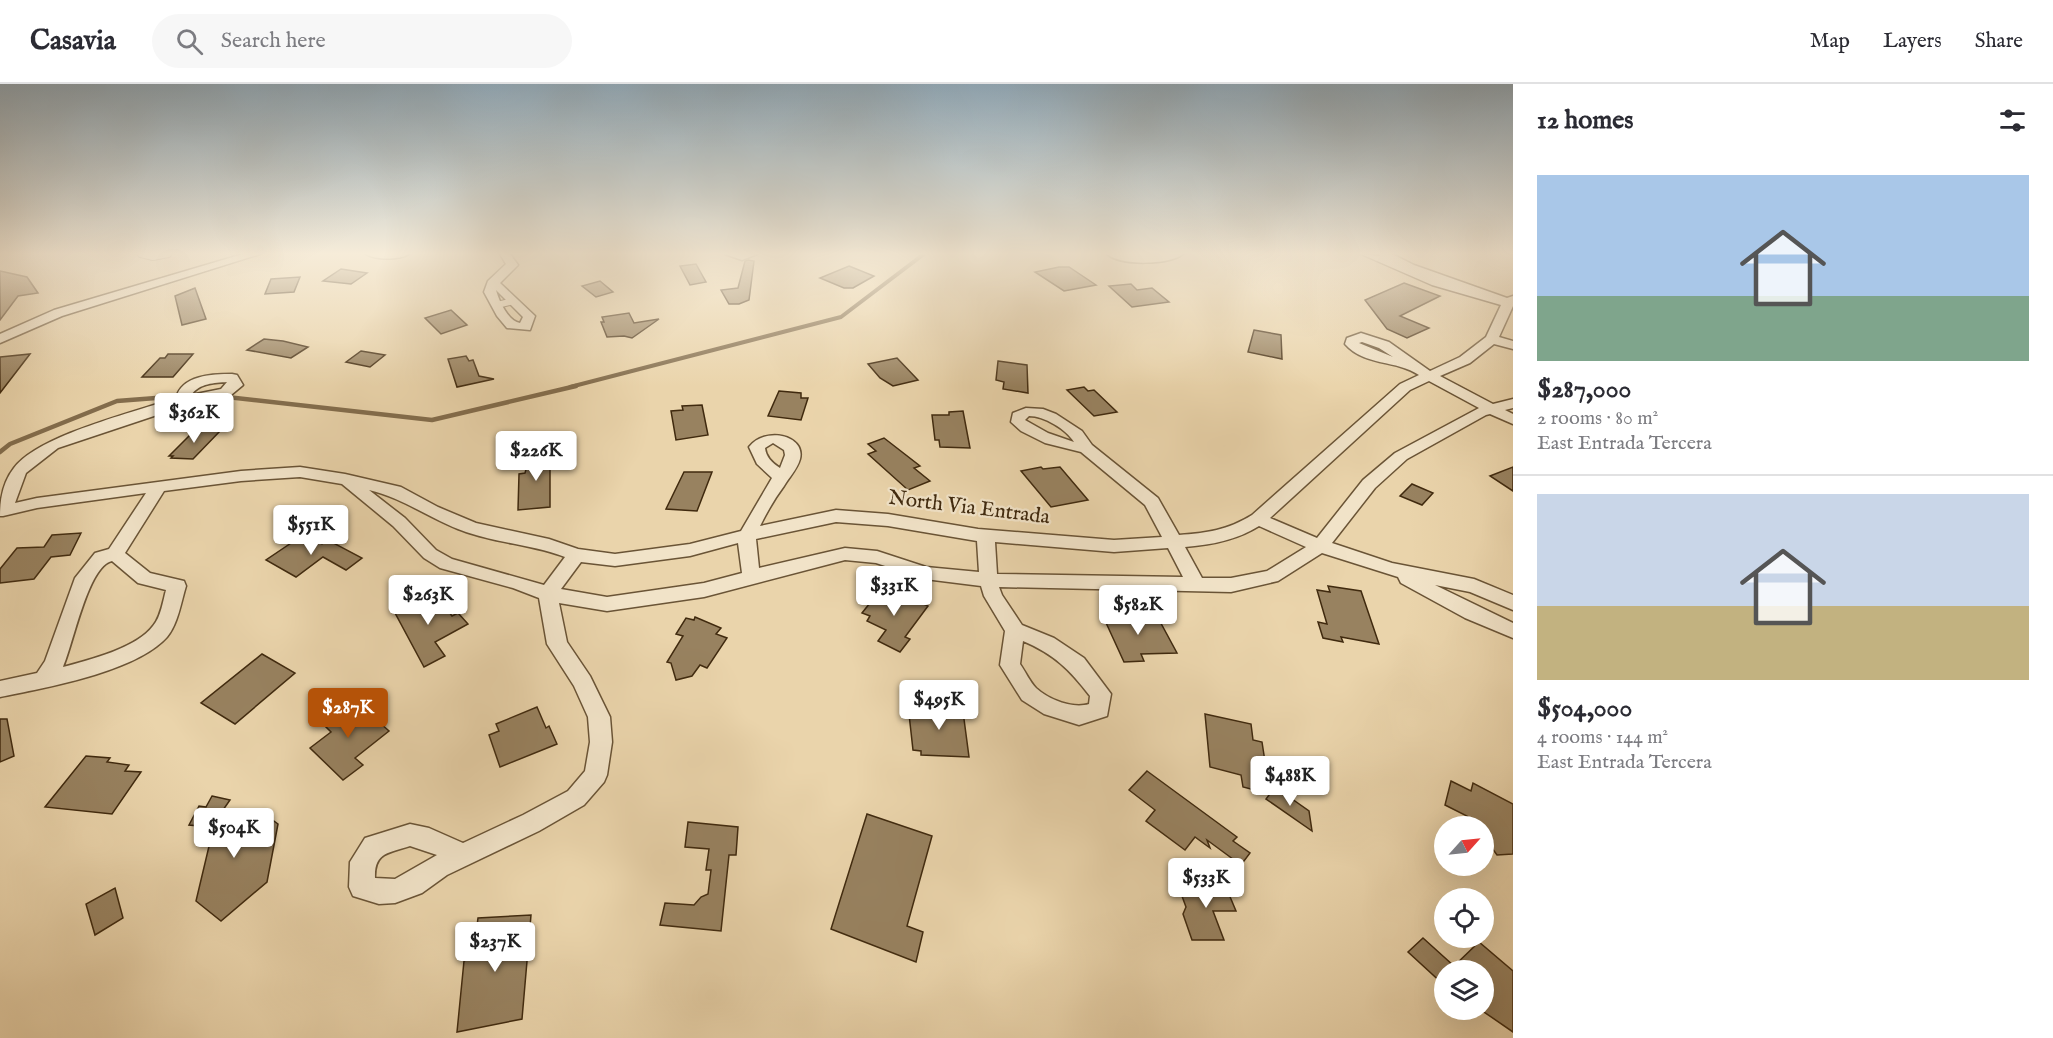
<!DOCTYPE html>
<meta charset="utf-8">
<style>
:root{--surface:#fff;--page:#f7f7f7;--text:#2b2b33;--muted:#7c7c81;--line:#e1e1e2;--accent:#b45309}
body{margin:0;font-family:"IM FELL English",serif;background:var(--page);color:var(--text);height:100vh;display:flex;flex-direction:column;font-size:22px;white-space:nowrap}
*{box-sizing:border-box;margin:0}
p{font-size:20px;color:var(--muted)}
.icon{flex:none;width:33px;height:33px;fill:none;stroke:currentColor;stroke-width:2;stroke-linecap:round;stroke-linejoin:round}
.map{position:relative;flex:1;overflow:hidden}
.panel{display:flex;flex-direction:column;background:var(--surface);width:540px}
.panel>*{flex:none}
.needle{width:39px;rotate:63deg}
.fabs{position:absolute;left:1434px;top:732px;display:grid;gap:12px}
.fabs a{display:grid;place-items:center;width:60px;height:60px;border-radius:50%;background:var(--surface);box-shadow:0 6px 24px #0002;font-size:30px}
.price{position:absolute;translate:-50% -51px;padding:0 14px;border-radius:6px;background:#fff;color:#222;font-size:20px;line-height:39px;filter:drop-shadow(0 2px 3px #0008)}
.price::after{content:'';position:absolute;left:50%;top:36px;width:18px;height:14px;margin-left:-9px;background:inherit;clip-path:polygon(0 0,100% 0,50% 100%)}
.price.selected{background:var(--accent);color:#fff}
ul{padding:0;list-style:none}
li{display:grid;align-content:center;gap:12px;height:318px;padding:0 24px}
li+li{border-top:2px solid var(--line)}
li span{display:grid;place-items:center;height:186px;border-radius:0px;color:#555}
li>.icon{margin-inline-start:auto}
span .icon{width:108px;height:108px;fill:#fffc;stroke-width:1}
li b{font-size:26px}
h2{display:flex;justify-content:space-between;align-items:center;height:72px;padding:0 24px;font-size:26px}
header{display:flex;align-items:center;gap:36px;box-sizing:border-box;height:84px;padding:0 30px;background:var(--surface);border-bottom:2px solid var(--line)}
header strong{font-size:28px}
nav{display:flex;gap:33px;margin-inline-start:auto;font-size:21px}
.search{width:420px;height:54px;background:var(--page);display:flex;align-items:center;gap:15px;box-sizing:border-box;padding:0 21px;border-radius:33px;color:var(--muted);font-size:22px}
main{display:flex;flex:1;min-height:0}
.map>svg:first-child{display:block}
</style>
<header>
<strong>Casavia</strong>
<div class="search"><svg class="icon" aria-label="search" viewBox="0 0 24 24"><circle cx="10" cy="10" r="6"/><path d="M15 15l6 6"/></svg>Search here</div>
<nav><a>Map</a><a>Layers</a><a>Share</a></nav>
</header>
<main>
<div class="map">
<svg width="1513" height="954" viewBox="0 0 1513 954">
<rect width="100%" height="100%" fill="#ead4ab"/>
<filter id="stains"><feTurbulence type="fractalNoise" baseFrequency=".00333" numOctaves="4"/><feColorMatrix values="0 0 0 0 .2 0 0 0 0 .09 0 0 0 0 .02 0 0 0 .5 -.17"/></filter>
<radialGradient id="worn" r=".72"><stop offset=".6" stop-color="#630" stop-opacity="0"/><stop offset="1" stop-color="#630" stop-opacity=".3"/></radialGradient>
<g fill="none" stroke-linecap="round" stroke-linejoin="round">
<!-- stream-far1 -->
<path stroke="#836d4d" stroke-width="4" d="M570 303 841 233 924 170"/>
<!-- stream -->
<g stroke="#836d4d" stroke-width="4.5">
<path d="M218 312 432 336 576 302"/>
<path d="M0 368 10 360 117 317 182 312"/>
</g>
</g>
<!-- building -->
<g fill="#988260" stroke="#402a0f" stroke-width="1.5">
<path d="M748 176 754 177 749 216 739 220H729L721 206 738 204 745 177Z"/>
<path d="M696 180 706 198 690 201 680 182Z"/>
<path d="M849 182 874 192 853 204H844L820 194Z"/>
<path d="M1059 183H1069L1096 201 1064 207 1035 188Z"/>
<path d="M341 185 367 189 351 200 323 197Z"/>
<path d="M0 187 27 193 38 209 18 212 0 236Z"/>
<path d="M300 193 294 208 265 210 271 195Z"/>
<path d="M600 197 613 208 596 213 582 202Z"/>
<path d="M1404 199 1440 212 1400 232 1429 244 1407 254 1387 245 1365 216Z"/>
<path d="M1131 200 1137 206 1152 204 1169 218 1132 223 1109 202Z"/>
<path d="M195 204 206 235 182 241 175 212Z"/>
<path d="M451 226 467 241 441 250 425 234Z"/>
<path d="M629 229 634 239 659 235 632 254 624 252 607 253 601 238H604L602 233Z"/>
<path d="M1254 246 1281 251 1282 275 1248 268Z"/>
<path d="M264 255 283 257 308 263 291 274 247 266Z"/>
<path d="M361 267 385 271 370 283 346 278Z"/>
<path d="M30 270 0 309V273Z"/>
<path d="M168 270H193L173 293H142L160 274H165Z"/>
<path d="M466 272 469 277 473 276 479 292 494 295 457 303 448 275Z"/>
<path d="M897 274 918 296 893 302 880 294 868 280Z"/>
<path d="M998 277 1027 281 1028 309 1003 305 1004 298 996 296Z"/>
<path d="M1084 303 1088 307 1094 306 1117 328 1094 332 1067 306Z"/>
<path d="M779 307 801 309V314H808L801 336 768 332Z"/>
<path d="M702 321 708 351 676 356 671 327 683 326 682 322Z"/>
<path d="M963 327 970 364 940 363 939 356H935L932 331H949V328Z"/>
<path d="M195 346H221L193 375 171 374 173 372H169Z"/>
<path d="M884 354 920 382 914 384 930 397 908 406 868 370 876 367 868 360Z"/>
<path d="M550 365V423L518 426 519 390 525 389 531 367Z"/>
<path d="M1041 383 1043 385 1060 383 1088 416 1051 423 1021 387Z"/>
<path d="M1513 383V407L1490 392Z"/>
<path d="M684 388H712L697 427 666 425Z"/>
<path d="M1412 400 1433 409 1422 421 1400 412Z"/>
<path d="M81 449 70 471 51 473 34 495 0 499V485L17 464 44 463 52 451Z"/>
<path d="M303 451 322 460 328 456 362 474 346 486 323 473 296 493 266 476Z"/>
<path d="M1328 502 1361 507 1379 560 1341 553 1343 558 1323 554 1318 538 1327 540 1317 506 1330 508Z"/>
<path d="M882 504 891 508 893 506 928 522 905 553 910 555 900 568 878 557 886 546 867 537 870 532 862 529Z"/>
<path d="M435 509 452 532 458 529 468 540 435 558 445 572 424 583 394 527Z"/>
<path d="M1143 529 1144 532H1157L1177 569 1141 570 1144 577 1124 578 1102 530Z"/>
<path d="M695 533 721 544 716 550 727 554 707 584 700 581 692 592 676 596 671 579 667 578 683 552 676 550 686 534 694 536Z"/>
<path d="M262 570 295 589 235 640 201 619Z"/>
<path d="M355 617 389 647 355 674 363 681 343 696 310 664 331 648 323 640Z"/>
<path d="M948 620H962L969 673 921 671V667L913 666 908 621 949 624Z"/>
<path d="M537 623 546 644 549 642 557 660 500 683 489 651 499 647 496 640Z"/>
<path d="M1205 630 1251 640 1253 656 1262 658 1270 710 1243 703 1241 691 1210 683Z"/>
<path d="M0 635H7L14 672 0 678Z"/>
<path d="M86 672 110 674 107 678 129 681 125 687 141 688 112 730 45 723Z"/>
<path d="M1147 687 1237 753 1233 757 1250 769 1241 781 1207 756 1210 764 1195 753 1185 766 1146 737 1155 726 1129 706Z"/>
<path d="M1451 697 1471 707 1473 699 1513 720V770L1497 771 1484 753V742H1475L1467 732 1445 721Z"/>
<path d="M1275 703 1309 727 1312 747 1266 715Z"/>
<path d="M212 712 230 716 216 736 238 748 260 727 278 740 267 798 221 837 196 817 215 737 211 743 189 741 199 722 206 723Z"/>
<path d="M867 730 932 752 907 842 923 848 916 878 831 845Z"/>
<path d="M688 738 738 743 736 771H729L721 847 660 841 665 819 694 821 701 813 708 810 711 786H706L709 765 685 763Z"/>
<path d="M1198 796H1223L1236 827H1213L1224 856H1192L1183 830 1186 823 1179 804H1201Z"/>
<path d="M115 804 123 834 95 851 86 820Z"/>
<path d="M531 831 522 935 457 948 464 877 473 873 478 834Z"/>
<path d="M1423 854 1454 882 1479 858 1513 887V948L1484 928V886H1444V901L1408 868Z"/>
</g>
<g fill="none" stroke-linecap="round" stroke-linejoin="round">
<!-- service casing -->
<g stroke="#6a5436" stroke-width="8">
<g id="service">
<path d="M141 170 153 173 168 170"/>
<path d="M497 221 514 217"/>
</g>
</g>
<!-- minor casing -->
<g stroke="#6a5436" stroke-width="3">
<g id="minor">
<path d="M243 170H260L62 232 0 259V250L54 226Z"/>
<path d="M366 170H409C400 176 375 176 366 170Z"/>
<path d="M500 170H510L518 181 500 199 535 232 530 246 507 244 497 232 484 208 488 197 506 180ZM496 206 523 233 520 239C508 237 499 217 496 206Z"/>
<path d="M725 170H757L742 176Z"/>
<path d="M1107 170H1183C1169 181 1121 182 1107 170Z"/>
<path d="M1361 170 1380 172 1379 170H1392L1414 181 1507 214 1513 212V222L1499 253 1513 257V265L1494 260 1470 279 1440 292 1493 320 1513 315V324L1505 326 1513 330V340L1490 330 1486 331 1407 375 1375 404 1332 459 1392 479 1474 495 1513 511V526L1470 508 1435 501 1513 539V554L1465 534 1401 499 1398 493 1322 469 1278 497 1231 508 999 503 1002 511 1022 541 1054 554 1084 574 1111 610 1107 632 1079 641 1044 630 1022 616 1000 581 1005 547 984 512 981 502 925 495 876 479 845 476 704 513 607 527 559 519 567 558 590 592 610 633 612 658 607 691 604 698 584 721 539 747 447 791 422 809 395 819 379 820 353 812 349 803 350 778 365 754 410 740 429 744 463 759 523 731 568 707 585 687 590 658 588 633 574 602 547 560 539 514 513 504 440 484 424 474 393 442 342 400 300 393 241 397 164 407 125 469 150 489 184 497 186 502C181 518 178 540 167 553 136 588 44 604 0 613V597L37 589 45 577 75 494 95 469 109 465 146 409 37 424 3 432H0C0 415 3 398 14 384 39 351 135 328 176 314 182 291 212 290 232 290L237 291 243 301 231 311 187 321 58 364 26 389 15 419 37 414 241 387 300 383 345 390 401 403 438 423 476 439 549 455 578 465 615 470 690 460 741 447 772 394 757 380 749 363C765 342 806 351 800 375 797 386 789 393 784 402 775 414 767 428 760 442L836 426 888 430 978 445 1114 456 1162 453 1145 421 1081 368 1045 359 1021 347 1011 338 1013 329 1026 324 1043 325 1056 330 1082 347 1092 361 1158 414 1179 451C1206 449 1228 446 1252 431L1400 300 1419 291C1397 276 1364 282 1345 260L1347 254 1361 249 1389 258 1430 287 1460 273 1486 253 1501 221 1432 201ZM1362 258 1379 264 1393 273 1359 259ZM1429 297 1479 324 1395 369 1363 396 1317 454 1270 434 1410 306ZM227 298 221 305 191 311C200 299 214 299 227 298ZM1029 332C1044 332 1066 345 1074 358L1048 349 1025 336ZM773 359 784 366 785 371 780 384C772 379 766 373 765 364ZM369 406C404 414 433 437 466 448 498 459 533 461 565 473L544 501 452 475 436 466 405 434ZM836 438 888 442 977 457 979 488 926 483 877 467 845 464 759 484 756 455ZM1259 442 1306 463 1267 487 1231 494H1202L1185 463C1211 461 1237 456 1259 442ZM995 458 1114 468 1168 464 1183 493 997 490ZM738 459 742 489 704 499 607 513 561 505 581 478 615 482 690 472ZM112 477 138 499 166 506C163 517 161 533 153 542 137 564 89 576 63 583 73 561 88 482 112 477ZM1023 557C1054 570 1070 586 1090 612L1089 620C1073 625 1049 616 1036 604 1030 598 1025 587 1020 580ZM410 762 437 771 395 795 375 794C374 768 389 769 410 762Z"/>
</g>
</g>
<!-- service -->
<use href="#service" stroke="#f1e3c8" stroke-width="6"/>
<!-- minor -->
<use href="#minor" fill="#f1e3c8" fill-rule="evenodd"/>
</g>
<!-- sky -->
<linearGradient id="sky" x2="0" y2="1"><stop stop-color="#91aaba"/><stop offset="0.56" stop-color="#f6ecd9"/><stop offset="1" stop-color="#f6ecd9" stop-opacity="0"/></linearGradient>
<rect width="1513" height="303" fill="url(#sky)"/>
<g text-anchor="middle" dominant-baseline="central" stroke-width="4.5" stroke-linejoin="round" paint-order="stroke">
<!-- street labels -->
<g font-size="21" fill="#402a0f" stroke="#f1e3c8">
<text transform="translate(969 424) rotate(7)">North Via Entrada</text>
</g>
</g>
<rect width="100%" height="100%" filter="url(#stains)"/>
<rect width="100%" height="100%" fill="url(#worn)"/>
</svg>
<div class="fabs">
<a><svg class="needle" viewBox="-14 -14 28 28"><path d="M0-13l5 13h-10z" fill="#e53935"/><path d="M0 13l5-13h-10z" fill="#7c7c81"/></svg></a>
<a><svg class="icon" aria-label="locate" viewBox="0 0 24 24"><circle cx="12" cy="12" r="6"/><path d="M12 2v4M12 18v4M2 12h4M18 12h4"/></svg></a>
<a><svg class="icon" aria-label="layers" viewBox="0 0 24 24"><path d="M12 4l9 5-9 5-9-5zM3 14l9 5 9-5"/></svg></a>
</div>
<b class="price" style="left:194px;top:360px">$362K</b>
<b class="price" style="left:536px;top:398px">$226K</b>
<b class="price" style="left:311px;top:472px">$551K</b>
<b class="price" style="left:894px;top:533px">$331K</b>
<b class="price" style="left:428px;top:542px">$263K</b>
<b class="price" style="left:1138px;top:552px">$582K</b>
<b class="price" style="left:939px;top:647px">$495K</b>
<b class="price selected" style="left:348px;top:655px">$287K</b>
<b class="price" style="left:1290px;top:723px">$488K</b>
<b class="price" style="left:234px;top:775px">$504K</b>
<b class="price" style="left:1206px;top:825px">$533K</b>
<b class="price" style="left:495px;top:889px">$237K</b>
</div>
<section class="panel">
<h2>12 homes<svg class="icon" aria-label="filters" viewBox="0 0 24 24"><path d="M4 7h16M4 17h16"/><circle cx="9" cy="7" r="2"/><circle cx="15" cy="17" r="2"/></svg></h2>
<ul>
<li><span style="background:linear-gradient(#a9c7e8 65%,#7fa58c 0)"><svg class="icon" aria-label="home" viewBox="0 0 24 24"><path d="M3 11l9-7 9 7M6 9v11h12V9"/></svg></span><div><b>$287,000</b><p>2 rooms · 80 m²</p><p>East Entrada Tercera</p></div></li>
<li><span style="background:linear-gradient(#c9d6e8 60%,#c2b280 0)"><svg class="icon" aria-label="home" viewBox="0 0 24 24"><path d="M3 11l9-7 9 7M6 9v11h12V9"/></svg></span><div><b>$504,000</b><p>4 rooms · 144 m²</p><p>East Entrada Tercera</p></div></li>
</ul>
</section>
</main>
